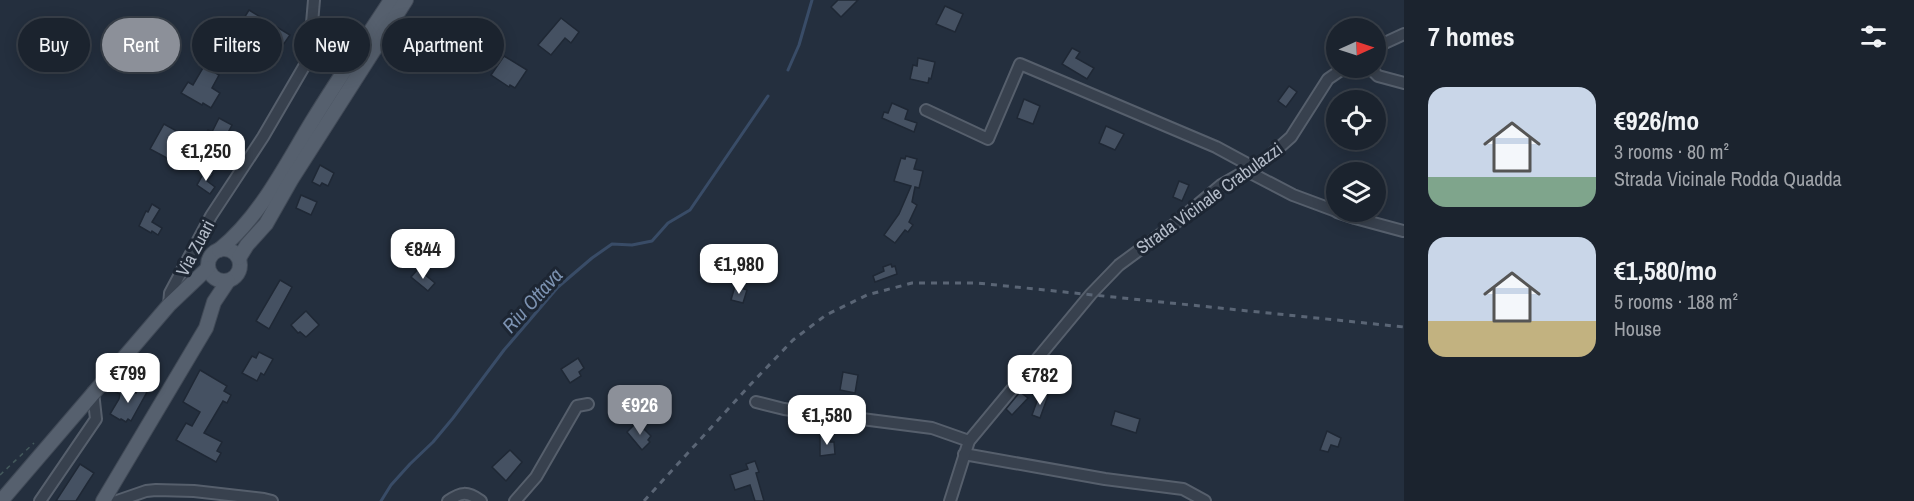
<!DOCTYPE html>
<meta charset="utf-8">
<style>
:root{--surface:#1b232e;--page:#282f3a;--text:#f1f3f6;--muted:#a0a4aa;--line:#39404a;--accent:#8c9099}
body{margin:0;font-family:"Archivo Narrow",sans-serif;background:var(--page);color:var(--text);height:100vh;display:flex;flex-direction:column;font-size:22px;white-space:nowrap}
*{box-sizing:border-box;margin:0}
p{font-size:20px;color:var(--muted)}
.icon{flex:none;width:33px;height:33px;fill:none;stroke:currentColor;stroke-width:2;stroke-linecap:round;stroke-linejoin:round}
.map{position:relative;flex:1;overflow:hidden}
.drawer{display:flex;flex-direction:column;background:var(--surface);width:510px}
.drawer>*{flex:none}
.banner{position:absolute;left:18px;top:18px;width:570px;height:54px;display:flex;gap:12px}
.needle{width:39px;rotate:87deg}
.buttons{position:absolute;left:1326px;top:18px;display:grid;gap:12px}
.buttons a{display:grid;place-items:center;width:60px;height:60px;border-radius:50%;background:var(--surface);box-shadow:0 3px 15px #0003,0 0 0 2px var(--line);font-size:30px}
.price{position:absolute;translate:-50% -51px;padding:0 14px;border-radius:12px;background:#fff;color:#222;font-size:20px;line-height:39px;filter:drop-shadow(0 2px 3px #0008)}
.price::after{content:'';position:absolute;left:50%;top:36px;width:18px;height:14px;margin-left:-9px;background:inherit;clip-path:polygon(0 0,100% 0,50% 100%)}
.price.on{background:var(--accent);color:#fff}
ul{padding:0;list-style:none}
li{display:flex;align-items:center;gap:18px;height:150px;padding:0 24px}
li span{display:grid;place-items:center;flex:none;width:168px;height:120px;border-radius:18px;color:#555}
li>.icon{margin-inline-start:auto}
span .icon{width:72px;height:72px;fill:#fffc;stroke-width:1}
li b{font-size:26px}
h2{display:flex;justify-content:space-between;align-items:center;height:72px;padding:0 24px;font-size:26px}
.tag{padding:0 21px;border-radius:27px;background:var(--surface);box-shadow:0 3px 15px #0003,0 0 0 2px var(--line);font-size:21px;line-height:54px}
.tag.on{background:var(--accent);color:#fff}
main{display:flex;flex:1;min-height:0}
.map>svg:first-child{display:block}
</style>
<main>
<div class="map">
<svg width="1404" height="501" viewBox="0 0 1404 501">
<rect width="100%" height="100%" fill="#242f3e"/>
<g fill="none" stroke-linecap="round" stroke-linejoin="round">
<!-- stream -->
<g stroke="#394c67" stroke-width="3">
<path d="M788 70 799 45 812 0"/>
<path d="M381 501 391 485 410 464 433 442 453 418 504 350 558 287 592 258 612 244 632 245 652 241 668 223 690 210 768 96"/>
</g>
</g>
<!-- building -->
<g fill="#455162" stroke="#1f2835" stroke-width="1.5">
<path d="M838 0H858L841 17 831 7Z"/>
<path d="M945 6 963 14 955 32 936 24Z"/>
<path d="M249 10 290 35 281 48 258 33 253 41 251 40 250 43 243 39 250 28 241 23Z"/>
<path d="M561 18 579 32 571 43 565 38 551 55 538 45Z"/>
<path d="M1072 48 1080 52 1076 58 1094 68 1087 79 1062 64Z"/>
<path d="M504 56 527 70 515 88 510 85 509 87 491 75Z"/>
<path d="M918 58 935 62 931 79 929 78 928 83 910 79 913 65 917 66Z"/>
<path d="M204 66 219 75 212 88 220 93 211 108 203 103 202 105 181 93 188 82 193 85Z"/>
<path d="M1289 86 1297 92 1286 107 1278 101Z"/>
<path d="M1024 99 1040 106 1033 124 1017 118Z"/>
<path d="M892 103 908 110 905 119 917 123 914 132 882 118 884 112 888 113Z"/>
<path d="M219 118 232 125 224 140 229 142 224 151 231 155 226 163 210 153 207 158 189 148 180 165 150 149 164 124 189 138 190 135 202 141 208 130 212 132Z"/>
<path d="M1106 126 1124 134 1115 150 1099 143Z"/>
<path d="M906 156 917 159 914 169 923 171 919 188 915 187 912 202 917 205 909 222 913 225 908 232 905 230 895 243 884 235 899 214 911 186 894 181 901 158 905 159Z"/>
<path d="M320 165 334 173 328 186 322 183 320 186 312 182Z"/>
<path d="M206 169 213 174 207 181 215 187 210 194 197 185Z"/>
<path d="M1179 181 1189 185 1182 201 1173 197Z"/>
<path d="M301 195 317 202 311 215 296 208Z"/>
<path d="M152 204 160 209 152 222 162 228 158 235 152 231 151 233 139 226 146 211 148 212Z"/>
<path d="M891 264 892 267 895 266 897 274 875 282 873 276 884 271 883 267Z"/>
<path d="M418 269 435 283 428 291 411 277Z"/>
<path d="M280 280 292 287 269 329 256 321Z"/>
<path d="M735 286 747 290 743 303 731 300Z"/>
<path d="M306 311 319 325 306 337 300 332 298 333 291 325Z"/>
<path d="M259 352 273 359 264 375 261 373 257 381 242 373 252 356 256 358Z"/>
<path d="M578 358 584 368 579 372 581 376 570 383 561 369Z"/>
<path d="M200 370 227 386 224 391 231 395 227 403 223 401 204 433 222 442 217 451 221 453 216 462 176 440 186 423 192 426 200 412 183 402Z"/>
<path d="M843 372 858 375 855 393 840 390Z"/>
<path d="M120 385 136 393 139 388 147 392 131 421 128 419 126 422 121 419 120 420 110 414 119 399 120 394 116 392Z"/>
<path d="M1020 392 1028 398 1012 415 1006 409Z"/>
<path d="M1040 393 1048 396 1040 418 1032 415Z"/>
<path d="M1115 411 1140 419 1136 433 1111 425Z"/>
<path d="M637 422 651 436 648 440 650 442 642 450 627 432Z"/>
<path d="M1327 431 1341 438 1338 447 1331 445 1328 452 1320 450Z"/>
<path d="M830 434V442H834L835 454 820 456V436Z"/>
<path d="M510 450 522 462 506 481 492 467Z"/>
<path d="M755 461 759 472 756 473 764 501H755L750 485 735 490 730 475 748 469 746 464Z"/>
<path d="M80 464 94 473 88 482 76 501H56Z"/>
</g>
<g fill="none" stroke-linecap="round" stroke-linejoin="round">
<!-- minor casing -->
<g stroke="#565f6c" stroke-width="14">
<g id="minor">
<path d="M1376 47 1404 34"/>
<path d="M1370 68 1378 76 1404 83"/>
<path d="M926 110 988 139 1020 64 1216 147 1253 167"/>
<path d="M1247 171 1293 195 1336 211"/>
<path d="M1337 212 1355 218 1403 231"/>
<path d="M169 305 170 293 211 216 263 137 309 58 314 0"/>
<path d="M756 402 784 409 932 428 969 441"/>
<path d="M964 454 1105 479 1183 489 1205 501"/>
<path d="M40 501 96 419 93 392"/>
<path d="M117 501 146 491 156 490 194 491 264 499 272 501"/>
<path d="M448 501C461 492 467 491 481 501"/>
<path d="M515 501 536 477 577 406 588 404"/>
<path d="M950 501 969 441 1091 294 1119 265 1172 226 1221 185 1265 160 1291 137 1328 79 1344 68"/>
</g>
</g>
<!-- major casing -->
<g stroke="#414a57" stroke-width="16">
<g id="major">
<circle cx="224" cy="265" r="16"/>
<path d="M219 250C261 216 286 164 313 120 338 79 365 40 391 0"/>
<path d="M239 258 247 245 266 224 291 180 406 0"/>
<path d="M1 501 169 305 208 268"/>
<path d="M103 501 206 328 214 302 228 281"/>
</g>
</g>
<!-- path -->
<path stroke="#44595c" stroke-width="1.5" stroke-dasharray="4.5 4.5" stroke-linecap="butt" d="M0 475 34 443"/>
<!-- minor -->
<use href="#minor" stroke="#38414e" stroke-width="10"/>
<!-- major -->
<use href="#major" stroke="#56606e" stroke-width="14"/>
<!-- rail -->
<path stroke="#5a6575" stroke-width="3" stroke-dasharray="6 6" stroke-linecap="butt" d="M644 501 750 385 793 340 826 315 867 295 912 283H977L1404 327"/>
</g>
<g text-anchor="middle" dominant-baseline="central" stroke-width="6" stroke-linejoin="round" paint-order="stroke">
<!-- street labels -->
<g font-size="18" fill="#b4bcc9" stroke="#1d2633">
<text transform="translate(1209 198) rotate(-36)">Strada Vicinale Crabulazzi</text>
<text transform="translate(195 248) rotate(-62)">Via Zuari</text>
</g>
<!-- water labels -->
<g font-size="20" font-style="italic" fill="#7c92b1" stroke="#1d2633">
<text transform="translate(532 300) rotate(-48)">Riu Ottava</text>
</g>
</g>
</svg>
<div class="buttons">
<a><svg class="needle" viewBox="-14 -14 28 28"><path d="M0-13l5 13h-10z" fill="#e53935"/><path d="M0 13l5-13h-10z" fill="#a0a4aa"/></svg></a>
<a><svg class="icon" aria-label="locate" viewBox="0 0 24 24"><circle cx="12" cy="12" r="6"/><path d="M12 2v4M12 18v4M2 12h4M18 12h4"/></svg></a>
<a><svg class="icon" aria-label="layers" viewBox="0 0 24 24"><path d="M12 4l9 5-9 5-9-5zM3 14l9 5 9-5"/></svg></a>
</div>
<b class="price" style="left:206px;top:182px">€1,250</b>
<b class="price" style="left:423px;top:280px">€844</b>
<b class="price" style="left:739px;top:295px">€1,980</b>
<b class="price" style="left:128px;top:404px">€799</b>
<b class="price" style="left:1040px;top:406px">€782</b>
<b class="price on" style="left:640px;top:436px">€926</b>
<b class="price" style="left:827px;top:446px">€1,580</b>
<div class="banner">
<a class="tag">Buy</a>
<a class="tag on">Rent</a>
<a class="tag">Filters</a>
<a class="tag">New</a>
<a class="tag">Apartment</a>
</div>
</div>
<section class="drawer">
<h2>7 homes<svg class="icon" aria-label="filters" viewBox="0 0 24 24"><path d="M4 7h16M4 17h16"/><circle cx="9" cy="7" r="2"/><circle cx="15" cy="17" r="2"/></svg></h2>
<ul>
<li><span style="background:linear-gradient(#c9d6e8 75%,#7fa58c 0)"><svg class="icon" aria-label="home" viewBox="0 0 24 24"><path d="M3 11l9-7 9 7M6 9v11h12V9"/></svg></span><div><b>€926/mo</b><p>3 rooms · 80 m²</p><p>Strada Vicinale Rodda Quadda</p></div></li>
<li><span style="background:linear-gradient(#c9d6e8 70%,#c2b280 0)"><svg class="icon" aria-label="home" viewBox="0 0 24 24"><path d="M3 11l9-7 9 7M6 9v11h12V9"/></svg></span><div><b>€1,580/mo</b><p>5 rooms · 188 m²</p><p>House</p></div></li>
</ul>
</section>
</main>
